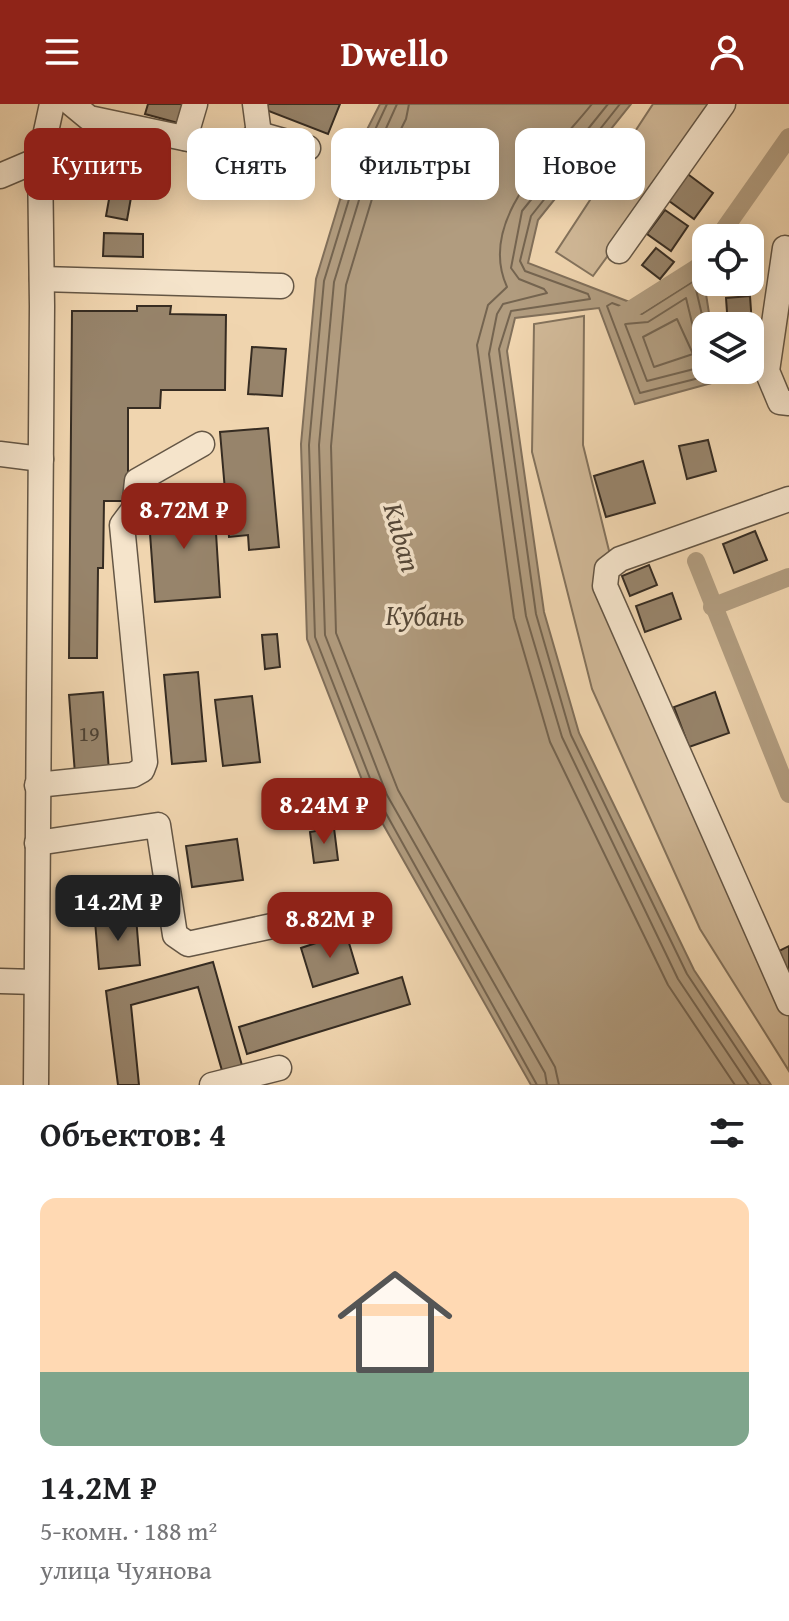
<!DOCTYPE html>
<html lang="ru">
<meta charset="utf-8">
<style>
:root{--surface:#fff;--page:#f6f6f6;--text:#202124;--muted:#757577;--line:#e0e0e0;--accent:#8f2418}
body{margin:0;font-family:"Gentium Book Plus",serif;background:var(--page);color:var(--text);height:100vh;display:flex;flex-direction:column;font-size:30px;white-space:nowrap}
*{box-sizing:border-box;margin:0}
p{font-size:26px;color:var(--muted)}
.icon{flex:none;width:44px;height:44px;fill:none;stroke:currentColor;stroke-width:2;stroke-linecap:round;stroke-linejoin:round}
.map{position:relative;height:981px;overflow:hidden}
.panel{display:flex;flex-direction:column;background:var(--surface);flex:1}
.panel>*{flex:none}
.guide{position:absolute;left:24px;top:24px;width:742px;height:72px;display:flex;gap:16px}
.buttons{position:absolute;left:692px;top:120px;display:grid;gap:16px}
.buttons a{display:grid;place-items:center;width:72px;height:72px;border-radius:16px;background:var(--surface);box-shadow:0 4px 20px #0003;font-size:40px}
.price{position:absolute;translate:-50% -68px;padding:0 18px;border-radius:16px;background:var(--accent);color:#fff;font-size:26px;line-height:52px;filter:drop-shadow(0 2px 4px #0008)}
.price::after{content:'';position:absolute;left:50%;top:48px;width:24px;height:18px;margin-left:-12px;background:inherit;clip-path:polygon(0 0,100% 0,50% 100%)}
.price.on{background:#222;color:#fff}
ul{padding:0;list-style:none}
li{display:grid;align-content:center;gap:16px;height:424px;padding:0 40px}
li+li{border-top:2px solid var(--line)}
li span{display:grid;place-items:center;height:248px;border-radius:16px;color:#555}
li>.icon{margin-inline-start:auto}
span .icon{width:144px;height:144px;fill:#fffc;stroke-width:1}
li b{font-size:34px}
h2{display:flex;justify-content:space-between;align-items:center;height:96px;padding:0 40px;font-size:34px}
.chip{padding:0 28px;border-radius:16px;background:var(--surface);box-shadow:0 4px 20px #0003;font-size:28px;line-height:72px}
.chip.on{background:var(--accent);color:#fff}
header{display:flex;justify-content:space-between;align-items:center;height:104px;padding:0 40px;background:var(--accent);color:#fff;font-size:36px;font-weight:700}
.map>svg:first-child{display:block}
</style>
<header><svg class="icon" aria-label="menu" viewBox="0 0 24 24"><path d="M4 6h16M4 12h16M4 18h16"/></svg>Dwello<svg class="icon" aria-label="person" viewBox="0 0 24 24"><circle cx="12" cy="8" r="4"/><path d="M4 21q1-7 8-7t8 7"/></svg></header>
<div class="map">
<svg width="789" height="981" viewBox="0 0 789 981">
<rect width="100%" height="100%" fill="#f0d5af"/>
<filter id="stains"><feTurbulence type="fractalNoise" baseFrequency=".0025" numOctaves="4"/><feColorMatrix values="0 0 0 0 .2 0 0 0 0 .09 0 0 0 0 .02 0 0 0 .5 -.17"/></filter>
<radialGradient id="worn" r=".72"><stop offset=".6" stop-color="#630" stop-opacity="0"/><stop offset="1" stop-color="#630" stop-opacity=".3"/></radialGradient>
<!-- green -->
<g fill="#d0b897" stroke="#83725c" stroke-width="2">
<path d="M653 0H719L593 172 556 148Z"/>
<path d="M584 212 583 341 632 540 789 906V967L700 825 592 585 532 348 534 220Z"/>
</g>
<!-- water -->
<path fill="#b19c7f" stroke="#806f5a" stroke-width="2" d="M380 0H631L538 116 528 159 640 202 701 158 711 222H706V266H717L719 277 635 300 599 204 515 214 507 247 544 508 579 629 694 866 771 981H531L371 699 307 535 301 340 316 175 353 53Z"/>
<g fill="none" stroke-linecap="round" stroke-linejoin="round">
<!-- shore -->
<g stroke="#746450" stroke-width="2">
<path d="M387 0 361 56 324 177 309 341 315 533 378 695 537 981"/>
<path d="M397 0 370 60 334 178 319 341 325 531 387 691 545 969 547 981"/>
<path d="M409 0 406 15 381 65 346 181 331 342 336 529 398 686 555 963 559 981"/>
<path d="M592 0C553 49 476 115 507 183L488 201 477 241 514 514 550 638 668 881 735 981"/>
<path d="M608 0 522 107 511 164 519 175 544 185 547 189 503 200 497 210 489 250 526 512 562 633 678 875 749 981"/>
<path d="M620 0 531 112 520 157 525 167 588 190 590 195 511 207 499 245 536 510 571 631 687 870 761 981"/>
<path d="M677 215 693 250 654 263 643 233Z"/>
<path d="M706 228 694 177 642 210 612 199 607 202 640 289 707 272 710 266"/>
<path d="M706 239 694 227 686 194 648 218 625 220 647 277 698 264 706 253"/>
</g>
<!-- canal -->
<g stroke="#b19c7f" stroke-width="18">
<path d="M718 134 789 33"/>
<path d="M622 211 698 163 706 151"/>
<path d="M696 457 789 690"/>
<path d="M712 503 789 473"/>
</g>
</g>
<!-- building -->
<g fill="#97846b" stroke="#362c22" stroke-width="2">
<path d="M148 0H183L178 19 145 10Z"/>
<path d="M268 0H340L328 30 266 6Z"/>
<path d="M117 51 138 54 127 116 106 112Z"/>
<path d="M685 68 713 89 694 115 665 94Z"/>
<path d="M665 106 688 122 671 147 647 130Z"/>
<path d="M104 129 143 130V153L103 152Z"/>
<path d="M656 144 674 158 660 175 642 161Z"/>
<path d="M750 192 755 265H750V222H728L726 194Z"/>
<path d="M137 202H171L170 210 226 211 225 286H161L160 304H128V397H104L103 464H98L97 554H69L72 207H137Z"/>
<path d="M252 243 286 245 282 292 248 290Z"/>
<path d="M268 324 279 443 249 446 248 431 229 433 220 328Z"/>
<path d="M708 336 716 367 687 375 679 342Z"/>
<path d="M643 357 655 399 606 413 594 372Z"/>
<path d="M214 397 220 493 155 498 148 402Z"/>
<path d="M755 427 767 456 734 469 723 440Z"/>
<path d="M649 461 657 481 630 492 622 472Z"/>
<path d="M672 489 681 515 645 528 636 502Z"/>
<path d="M277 530 280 563 265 565 262 531Z"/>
<path d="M198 568 206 657 172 660 164 571Z"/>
<path d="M103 588 109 667 75 670 69 591Z"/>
<path d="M715 588 729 629 689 643 674 603Z"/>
<path d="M252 592 260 658 223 662 215 596Z"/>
<path d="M334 724 338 756 314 759 310 728Z"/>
<path d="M237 735 243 776 192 783 186 742Z"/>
<path d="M136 813 140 861 99 865 95 817Z"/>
<path d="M346 829 358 869 313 883 301 844Z"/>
<path d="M789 842V866L787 867 777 848Z"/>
<path d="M213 858 243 965 223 970 198 883 131 901 139 981H118L106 887Z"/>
<path d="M402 873 410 900 247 950 239 923Z"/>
</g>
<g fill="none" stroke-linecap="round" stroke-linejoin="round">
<!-- minor casing -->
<g stroke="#645645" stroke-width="27">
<g id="minor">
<path d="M72 0 89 14 231 44 242 41 259 30 308 44"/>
<path d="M255 0 259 30"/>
<path d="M185 34 195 0"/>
<path d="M0 72 40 55"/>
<path d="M785 144 767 267 780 298 789 299"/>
<path d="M619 147 723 0"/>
<path d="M42 175 281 182"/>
<path d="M0 350 41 355"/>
<path d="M789 395 620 455 607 465 605 482 789 899"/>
<path d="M37 681 133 671 142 666 145 658 122 421 134 405 137 377 202 340"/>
<path d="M37 739 158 721 175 831 188 840 286 819"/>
<path d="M0 877 36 878"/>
<path d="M36 981 42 202 40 55 52 0"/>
<path d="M212 981 279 964"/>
</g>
</g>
<!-- minor -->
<use href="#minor" stroke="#f5e4cb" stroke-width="24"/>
</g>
<g text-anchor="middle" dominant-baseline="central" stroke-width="7" stroke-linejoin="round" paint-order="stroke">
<!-- number labels -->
<g font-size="22" fill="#4e4234">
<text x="89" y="629">19</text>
</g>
<!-- water labels -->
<g font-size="28" font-style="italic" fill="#554839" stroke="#f5e4cb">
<text transform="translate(403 433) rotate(74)">Kuban</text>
<text x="425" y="510">Кубань</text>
</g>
</g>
<rect width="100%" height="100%" filter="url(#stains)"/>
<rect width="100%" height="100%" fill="url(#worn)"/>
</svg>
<div class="buttons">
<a><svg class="icon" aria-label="locate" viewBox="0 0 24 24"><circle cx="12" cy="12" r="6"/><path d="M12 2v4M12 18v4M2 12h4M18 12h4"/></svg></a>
<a><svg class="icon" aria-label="layers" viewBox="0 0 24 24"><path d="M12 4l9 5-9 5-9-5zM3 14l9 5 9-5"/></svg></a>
</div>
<b class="price" style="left:184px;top:447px">8.72M ₽</b>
<b class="price" style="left:324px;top:742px">8.24M ₽</b>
<b class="price on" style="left:118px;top:839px">14.2M ₽</b>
<b class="price" style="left:330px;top:856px">8.82M ₽</b>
<div class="guide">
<a class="chip on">Купить</a>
<a class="chip">Снять</a>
<a class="chip">Фильтры</a>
<a class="chip">Новое</a>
</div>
</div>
<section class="panel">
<h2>Объектов: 4<svg class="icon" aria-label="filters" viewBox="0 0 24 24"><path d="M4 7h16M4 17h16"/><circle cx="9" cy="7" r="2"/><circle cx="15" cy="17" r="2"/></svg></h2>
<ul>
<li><span style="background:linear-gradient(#ffd9b3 70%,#7fa58c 0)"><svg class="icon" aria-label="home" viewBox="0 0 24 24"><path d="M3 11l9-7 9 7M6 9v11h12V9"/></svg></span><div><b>14.2M ₽</b><p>5-комн. · 188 m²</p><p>улица Чуянова</p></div></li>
</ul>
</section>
